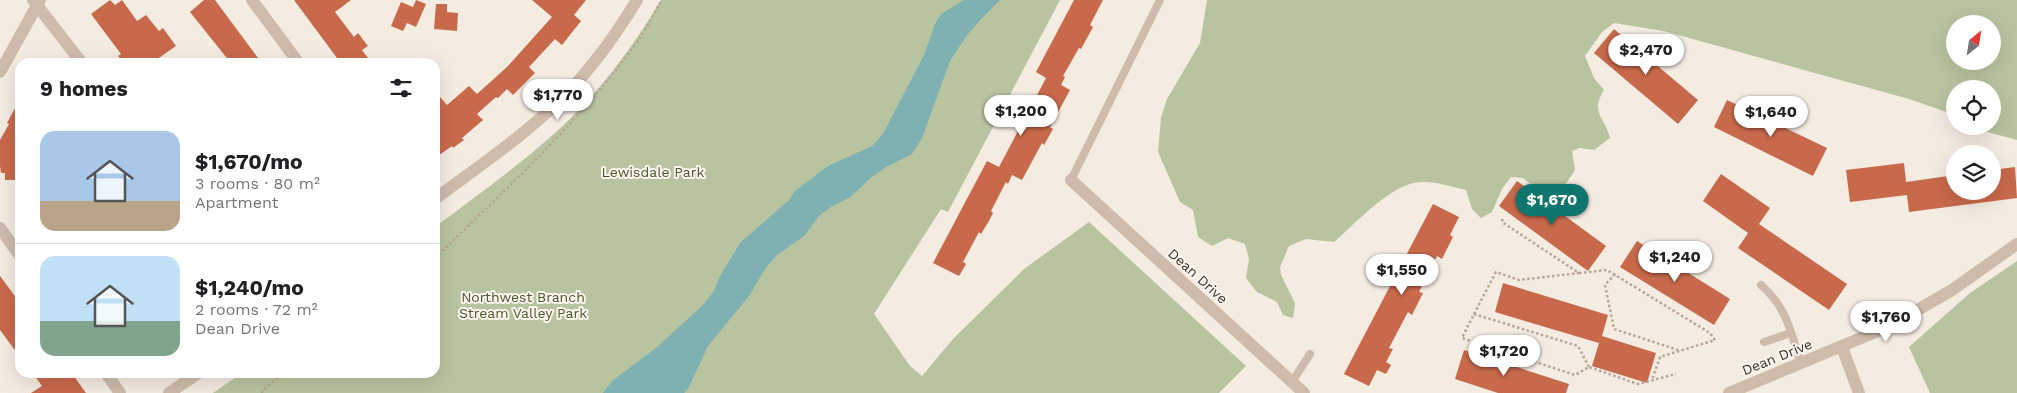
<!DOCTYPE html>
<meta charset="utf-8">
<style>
:root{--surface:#fff;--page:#f6f6f6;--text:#202124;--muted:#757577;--line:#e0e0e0;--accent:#0f766e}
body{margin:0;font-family:"Work Sans",sans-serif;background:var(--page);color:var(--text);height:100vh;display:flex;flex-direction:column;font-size:19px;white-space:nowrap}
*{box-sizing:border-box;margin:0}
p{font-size:16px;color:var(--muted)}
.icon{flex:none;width:28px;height:28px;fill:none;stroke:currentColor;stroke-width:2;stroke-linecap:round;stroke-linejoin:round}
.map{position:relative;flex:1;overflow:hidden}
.details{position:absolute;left:15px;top:58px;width:425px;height:320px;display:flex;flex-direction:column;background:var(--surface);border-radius:15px;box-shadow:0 5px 20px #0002}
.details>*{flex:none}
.needle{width:32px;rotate:30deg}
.buttons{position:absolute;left:1946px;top:15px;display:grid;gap:10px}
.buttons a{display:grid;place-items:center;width:55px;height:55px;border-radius:50%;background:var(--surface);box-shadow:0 5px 20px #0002;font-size:25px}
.price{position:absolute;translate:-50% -42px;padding:0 11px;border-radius:18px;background:#fff;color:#222;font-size:16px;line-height:32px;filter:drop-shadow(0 1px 2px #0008)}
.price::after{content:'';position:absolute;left:50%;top:30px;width:15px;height:11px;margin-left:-8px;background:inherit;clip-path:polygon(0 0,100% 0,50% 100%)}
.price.selected{background:var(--accent);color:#fff}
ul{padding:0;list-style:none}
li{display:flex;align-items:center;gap:15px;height:125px;padding:0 25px}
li+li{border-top:1px solid var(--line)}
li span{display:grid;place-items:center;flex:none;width:140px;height:100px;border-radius:15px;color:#555}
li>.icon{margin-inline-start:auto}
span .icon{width:60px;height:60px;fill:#fffc;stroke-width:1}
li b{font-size:21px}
h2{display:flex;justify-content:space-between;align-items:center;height:60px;padding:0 25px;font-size:21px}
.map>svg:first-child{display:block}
</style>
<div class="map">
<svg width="2017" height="393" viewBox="0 0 2017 393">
<rect width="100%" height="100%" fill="#f4ebe1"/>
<!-- green -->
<g fill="#b8c4a0" fill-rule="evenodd">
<path d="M661 0H1060L948 212 941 209 874 314 910 366 922 376 953 339 1024 269 1089 222 1246 366 1219 393H213L242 373 435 372V227C475 197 517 167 555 133 597 95 632 49 661 0Z"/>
<path d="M1207 0H2017V140L1966 126H1992V89H1955V115L1909 99 1664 31 1614 23 1602 32 1585 56 1594 78 1604 90C1590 113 1604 115 1610 138L1594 150 1580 148 1572 151 1575 170 1562 190 1547 198 1523 178 1511 177 1502 189 1492 212 1481 218 1472 209 1466 190C1452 187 1438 182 1424 182 1394 180 1356 223 1334 242L1306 239 1289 246 1280 267 1281 275 1295 303 1293 318 1283 315 1277 302 1257 292 1246 278 1249 259 1245 244 1228 238 1212 246 1198 237 1193 210 1180 202 1158 152 1161 118 1167 99 1200 43ZM1955 24H1992V61H1955Z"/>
<path d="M2017 261V393H1930L1909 347 1970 293Z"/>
</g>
<!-- water -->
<path fill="#7fb0b2" d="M964 0H1000L984 16 967 35 950 61 922 138 912 154 886 167 872 177 849 198 831 207 819 216 804 236 777 255 765 269 749 296 708 346 688 389 684 393H603L612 381 656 348 704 304 714 291 719 278 740 243 789 200 795 191 828 166 872 146 883 134 924 55 935 24 941 14Z"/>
<!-- building -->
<g fill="#c8694b">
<path d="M110 0 115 5 122 0 137 21 146 15 159 31 163 28 176 46 153 62H123L118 56 121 54 91 14Z"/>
<path d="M204 0H215L261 62H230L190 12Z"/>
<path d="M294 0H351L335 12 354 37 358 33 368 46 362 50 371 62H340Z"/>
<path d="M416 0 426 4 416 27 407 23 403 31 391 26 401 2 413 7Z"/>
<path d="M532 0H586L574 15 581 21 562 45 555 39 529 67 535 73 513 95 507 89 498 98 496 97 477 114 483 120 462 138 464 140 453 148 452 146 435 158V91L447 105 469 86 477 94 507 67 552 17Z"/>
<path d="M1074 0H1103L1090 25 1093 27 1081 49 1079 48 1063 76 1065 77 1061 85 1070 90 1050 127 1053 129 1044 145 1042 143 1022 180 1012 175 1008 184 1006 182 991 211 993 213 989 221 981 234 979 232 963 262 966 264 959 276 933 263 987 161 999 167 1046 78 1036 72Z"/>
<path d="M436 4H447V12L458 13 457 31 434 29Z"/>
<path d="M1614 29 1698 100 1678 124 1594 53Z"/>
<path d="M20 99V180H5V173H1L0 166V140L9 124 7 123Z"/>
<path d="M1727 100 1827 148 1813 176 1714 127Z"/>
<path d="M1904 163 1906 182 1955 175V191H1992V170L2015 167 2017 198 1909 212 1907 195 1850 202 1846 170Z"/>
<path d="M1721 174 1770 208 1759 224 1847 284 1829 310 1738 248 1748 233 1703 201Z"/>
<path d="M1517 181 1606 246 1588 271 1499 206Z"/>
<path d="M1433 204 1459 217 1450 235 1453 237 1442 259 1437 256 1419 292 1423 293 1412 315 1408 312 1389 348 1393 349 1386 362 1391 365 1386 374 1377 370 1369 386 1344 374Z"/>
<path d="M1637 241 1730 299 1714 325 1620 267Z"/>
<path d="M0 276 20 303V357L0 330Z"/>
<path d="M1503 283 1608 315 1602 336 1656 353 1647 383 1592 366 1599 343 1495 312Z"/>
<path d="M1464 350 1569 384 1566 393H1498L1455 379Z"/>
<path d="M32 372H71L86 393H31L42 386Z"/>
</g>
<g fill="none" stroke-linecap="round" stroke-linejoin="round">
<!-- path -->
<g stroke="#b9a596" stroke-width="2.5" stroke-dasharray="2.5 2.5" stroke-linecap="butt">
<path d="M435 258C504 191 575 126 632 49 644 34 652 16 662 0"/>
<path d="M1579 273 1607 270 1710 333 1715 340 1660 357 1652 380"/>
<path d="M1615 274 1605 285 1614 329 1678 350"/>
<path d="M1474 314 1496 272 1519 280 1579 273 1502 222 1503 217"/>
<path d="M1589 367 1578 346 1474 314 1462 338 1575 375 1589 367 1638 384 1676 374"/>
<path d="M261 393 283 372"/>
</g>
<!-- service -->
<g stroke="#cdbbac" stroke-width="8">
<path d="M1071 180 1160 0"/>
<path d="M1761 285C1787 307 1791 333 1801 364"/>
<path d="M1764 342 1791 333"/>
<path d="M1292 382 1310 354"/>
</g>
<!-- minor -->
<g stroke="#cdbbac" stroke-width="12">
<path d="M33 0 81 62"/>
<path d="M252 0 298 62"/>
<path d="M0 72 40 0"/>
<path d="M1071 180 1304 393"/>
<path d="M435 199C475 169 518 140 555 105 587 75 614 38 637 0"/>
<path d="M0 228 20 256"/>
<path d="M1842 347 1859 393"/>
<path d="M105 372 120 393"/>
<path d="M169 393 200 372"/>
<path d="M1729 393 1890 326 1952 290 2017 244"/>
</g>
</g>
<g text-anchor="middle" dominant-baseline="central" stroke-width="4" stroke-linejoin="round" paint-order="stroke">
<!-- park labels -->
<g font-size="14" fill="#4a5a2e" stroke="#fbf5ee">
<text x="653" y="172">Lewisdale Park</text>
<text x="523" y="297">Northwest Branch<tspan x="523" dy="16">Stream Valley Park</tspan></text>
</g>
<!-- street labels -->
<g font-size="14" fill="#3b302b" stroke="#fbf5ee">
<text transform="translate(1198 276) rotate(42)">Dean Drive</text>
<text transform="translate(1777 357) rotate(-22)">Dean Drive</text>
</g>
</g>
</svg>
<div class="buttons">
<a><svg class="needle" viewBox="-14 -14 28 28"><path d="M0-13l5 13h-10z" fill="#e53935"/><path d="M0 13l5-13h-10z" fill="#757577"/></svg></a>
<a><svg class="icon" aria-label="locate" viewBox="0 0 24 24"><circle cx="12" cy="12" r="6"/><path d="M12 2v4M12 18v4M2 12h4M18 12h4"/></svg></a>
<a><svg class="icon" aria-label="layers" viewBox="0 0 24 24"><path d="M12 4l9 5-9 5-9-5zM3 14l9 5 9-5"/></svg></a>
</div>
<b class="price" style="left:1646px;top:76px">$2,470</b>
<b class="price" style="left:558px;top:121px">$1,770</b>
<b class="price" style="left:1021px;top:137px">$1,200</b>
<b class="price" style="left:1771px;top:138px">$1,640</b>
<b class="price selected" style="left:1552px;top:226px">$1,670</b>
<b class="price" style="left:1675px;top:283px">$1,240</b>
<b class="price" style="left:1402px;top:296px">$1,550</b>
<b class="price" style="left:1886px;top:343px">$1,760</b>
<b class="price" style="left:1504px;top:377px">$1,720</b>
<section class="details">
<h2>9 homes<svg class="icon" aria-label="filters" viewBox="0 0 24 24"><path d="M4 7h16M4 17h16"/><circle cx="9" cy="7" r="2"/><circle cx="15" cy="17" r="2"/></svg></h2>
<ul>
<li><span style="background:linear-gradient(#a9c7e8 70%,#b9a48a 0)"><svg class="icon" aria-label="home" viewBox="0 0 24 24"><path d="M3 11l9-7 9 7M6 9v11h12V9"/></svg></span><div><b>$1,670/mo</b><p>3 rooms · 80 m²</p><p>Apartment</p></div></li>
<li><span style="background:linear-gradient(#bfe0f5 65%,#7fa58c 0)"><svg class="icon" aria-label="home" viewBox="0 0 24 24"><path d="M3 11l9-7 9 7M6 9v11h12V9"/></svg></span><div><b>$1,240/mo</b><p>2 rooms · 72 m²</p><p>Dean Drive</p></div></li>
</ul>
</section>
</div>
